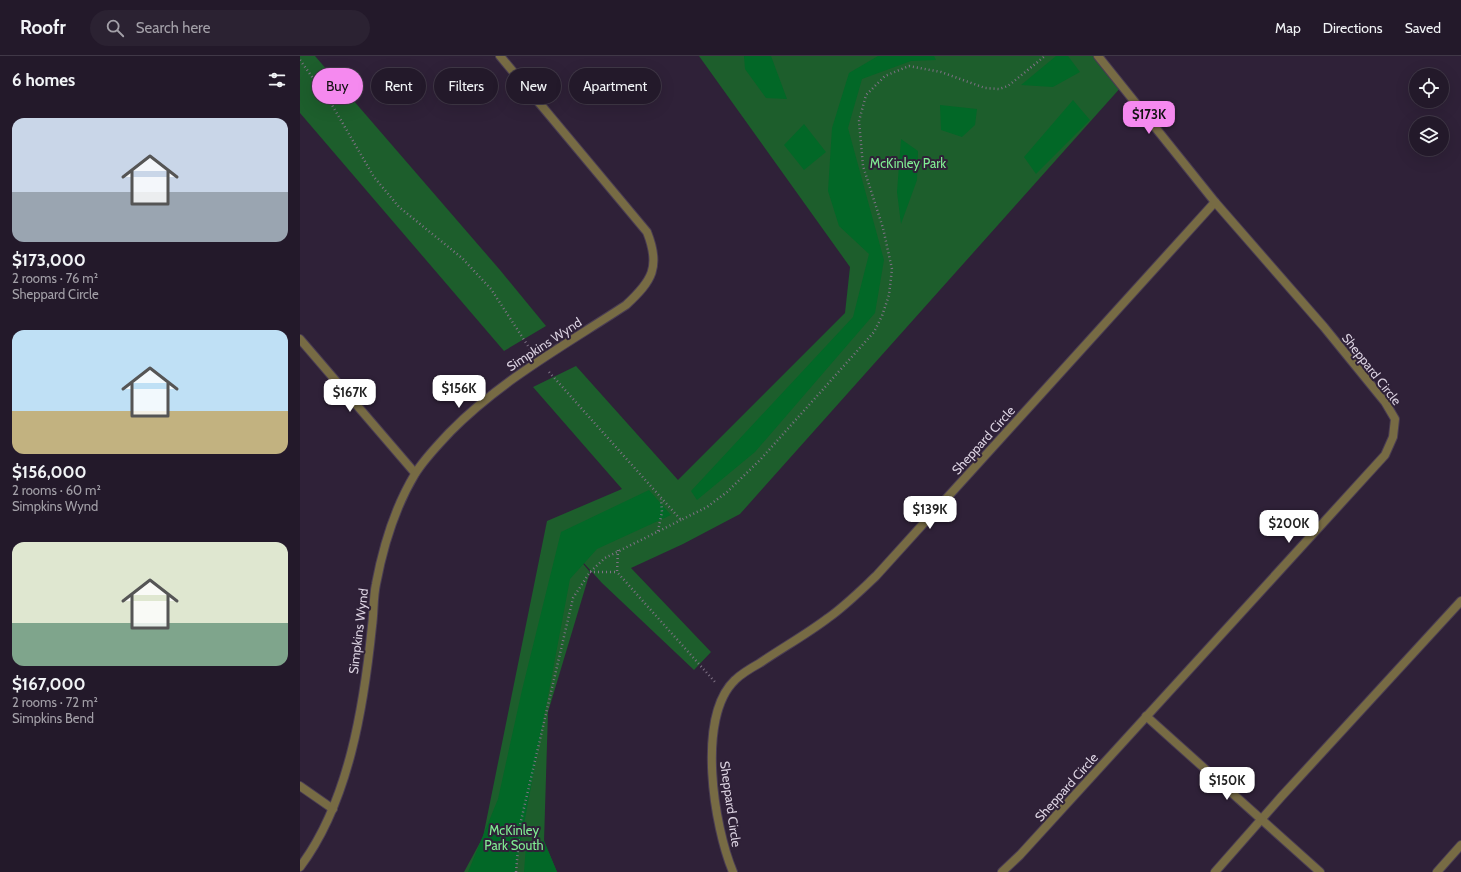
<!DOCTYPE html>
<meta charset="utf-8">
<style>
:root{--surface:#23192a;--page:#2b2232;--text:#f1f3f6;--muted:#a3a0a8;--line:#403847;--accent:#f589ef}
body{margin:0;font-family:Cabin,sans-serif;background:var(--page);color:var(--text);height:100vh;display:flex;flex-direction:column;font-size:15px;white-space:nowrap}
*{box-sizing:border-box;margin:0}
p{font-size:13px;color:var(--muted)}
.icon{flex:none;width:22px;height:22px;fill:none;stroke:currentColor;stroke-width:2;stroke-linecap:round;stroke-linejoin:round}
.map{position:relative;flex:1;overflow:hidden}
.sheet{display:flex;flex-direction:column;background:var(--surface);width:300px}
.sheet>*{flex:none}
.hud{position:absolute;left:12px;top:12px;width:380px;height:36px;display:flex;gap:8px}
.tools{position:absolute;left:1109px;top:12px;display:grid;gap:8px}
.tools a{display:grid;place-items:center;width:40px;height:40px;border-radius:50%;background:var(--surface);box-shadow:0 4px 16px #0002,0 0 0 1px var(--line);font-size:20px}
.price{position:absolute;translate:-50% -34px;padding:0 9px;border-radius:8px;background:#fff;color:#222;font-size:13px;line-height:26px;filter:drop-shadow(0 1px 2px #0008)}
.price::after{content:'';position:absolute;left:50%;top:24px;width:12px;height:9px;margin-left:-6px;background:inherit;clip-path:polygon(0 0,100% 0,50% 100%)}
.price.on{background:var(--accent);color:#111}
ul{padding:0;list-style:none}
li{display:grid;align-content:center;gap:8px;height:212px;padding:0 12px}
li span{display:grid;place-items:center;height:124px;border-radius:12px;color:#555}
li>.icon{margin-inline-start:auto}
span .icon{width:72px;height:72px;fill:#fffc;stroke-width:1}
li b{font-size:17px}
h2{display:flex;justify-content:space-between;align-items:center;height:48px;padding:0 12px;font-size:17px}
.tag{padding:0 14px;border-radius:18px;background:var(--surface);box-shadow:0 4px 16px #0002,0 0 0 1px var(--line);font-size:14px;line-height:36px}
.tag.on{background:var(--accent);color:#111}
header{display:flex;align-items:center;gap:24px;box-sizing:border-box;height:56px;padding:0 20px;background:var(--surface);border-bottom:1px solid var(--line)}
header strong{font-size:19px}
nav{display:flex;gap:22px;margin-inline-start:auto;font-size:14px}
.search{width:280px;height:36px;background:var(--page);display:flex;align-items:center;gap:10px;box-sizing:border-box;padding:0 14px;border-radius:22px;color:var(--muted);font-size:15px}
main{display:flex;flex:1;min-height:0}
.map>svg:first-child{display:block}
</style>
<header>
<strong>Roofr</strong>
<div class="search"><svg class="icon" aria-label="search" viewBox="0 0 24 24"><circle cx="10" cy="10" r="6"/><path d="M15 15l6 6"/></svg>Search here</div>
<nav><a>Map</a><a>Directions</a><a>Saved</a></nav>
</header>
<main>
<section class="sheet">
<h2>6 homes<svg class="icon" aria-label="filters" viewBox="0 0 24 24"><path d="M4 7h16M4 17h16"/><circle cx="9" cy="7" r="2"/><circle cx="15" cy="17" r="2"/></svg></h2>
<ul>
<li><span style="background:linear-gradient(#c9d6e8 60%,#9aa5b1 0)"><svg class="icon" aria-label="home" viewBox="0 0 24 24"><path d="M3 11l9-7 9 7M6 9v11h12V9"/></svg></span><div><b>$173,000</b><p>2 rooms · 76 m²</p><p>Sheppard Circle</p></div></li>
<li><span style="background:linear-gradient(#bfe0f5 65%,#c2b280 0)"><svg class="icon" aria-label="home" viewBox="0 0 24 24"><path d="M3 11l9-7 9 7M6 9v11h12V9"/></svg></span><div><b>$156,000</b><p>2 rooms · 60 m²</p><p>Simpkins Wynd</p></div></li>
<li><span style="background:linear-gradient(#dfe7d0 65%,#7fa58c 0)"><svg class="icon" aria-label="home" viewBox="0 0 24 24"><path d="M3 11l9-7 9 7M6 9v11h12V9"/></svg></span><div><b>$167,000</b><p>2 rooms · 72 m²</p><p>Simpkins Bend</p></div></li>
</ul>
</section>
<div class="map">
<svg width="1161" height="816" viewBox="0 0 1161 816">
<rect width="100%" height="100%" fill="#2f2138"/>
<!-- green -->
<g fill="#1d5e2c">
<path d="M0 0H15L200 214 246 270 204 295 0 57Z"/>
<path d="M399 0H796L822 30 440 458 383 488 331 512 411 596 394 614 302 527 261 482 290 516 248 656 244 785 257 816H164L183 781 247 465 322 433 233 331 276 310 378 424 545 257 550 211Z"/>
</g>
<!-- forest -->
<g fill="#026827">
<path d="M444 0H471L487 43 466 42 445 13Z"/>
<path d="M578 0H634L636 4 611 5 562 23 548 72 584 204 575 257 455 396 397 444 391 435 553 261 569 198 539 170 528 135 532 72 549 17Z"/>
<path d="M756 0H768L780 16 753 31 721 29Z"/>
<path d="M773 44 790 64 736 118 724 101Z"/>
<path d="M640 49 677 53 675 69 662 81 641 74Z"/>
<path d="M504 68 526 96 504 114 484 89Z"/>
<path d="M601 83 618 95 617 124 601 168 597 136Z"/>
<path d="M349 434 371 459 297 493 270 523 215 816H168L198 743 222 634 261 476Z"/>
<path d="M244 785 257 816H224L226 789Z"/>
</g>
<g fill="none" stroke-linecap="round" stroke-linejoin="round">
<!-- service casing -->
<g stroke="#4a3d53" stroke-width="10">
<path id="service" d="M915 816 981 741 1161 545"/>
</g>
<!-- minor casing -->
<g stroke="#4a3d53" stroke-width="10">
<g id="minor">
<path d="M0 283 115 417"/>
<path d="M846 660 1020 816"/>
<path d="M0 730 33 753"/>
<path d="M0 811C49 746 64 649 72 570 74 556 73 542 76 528 83 491 95 451 115 418 124 403 138 389 150 376 201 324 265 289 326 249 352 225 361 211 347 176L200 0"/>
<path d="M433 816C414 771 396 661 435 624 442 617 451 612 460 607 482 592 507 578 528 562 545 550 560 535 576 520L915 146"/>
<path d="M702 816 720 799 1085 399 1093 381 1095 363 1085 346 1024 271 915 146 798 0"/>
</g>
</g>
<!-- tertiary casing -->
<g stroke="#4a3d53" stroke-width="10">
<path id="tertiary" d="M1137 816 1161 789"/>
</g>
<!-- path -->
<g stroke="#7e7285" stroke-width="2.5" stroke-dasharray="1 3" stroke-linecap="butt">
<path d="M0 4 32 49 74 121 99 151 162 202 191 233 230 293"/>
<path d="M249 316 381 464 407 451 427 436 460 404 574 276 582 260 589 239 592 213 583 172 563 110 559 65 566 39 585 20 609 10 641 16 685 32 699 33 708 30 745 0"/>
<path d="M358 475 362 456 361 443"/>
<path d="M318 494 317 516 415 626"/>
<path d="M290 516H317"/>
<path d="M216 816 220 769 273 542 290 516 305 502 381 464"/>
</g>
<!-- service -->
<use href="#service" stroke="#776b44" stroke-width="8"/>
<!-- minor -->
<use href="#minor" stroke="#776b44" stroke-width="8"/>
<!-- tertiary -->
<use href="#tertiary" stroke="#776b44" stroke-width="8"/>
</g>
<g text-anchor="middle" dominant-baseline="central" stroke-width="4" stroke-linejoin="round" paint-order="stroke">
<!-- park labels -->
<g font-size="13" fill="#80ed93" stroke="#2f2138">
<text x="608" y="107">McKinley Park</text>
<text x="214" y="774">McKinley<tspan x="214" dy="15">Park South</tspan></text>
</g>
<!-- street labels -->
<g font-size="13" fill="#dad1e0" stroke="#2f2138">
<text transform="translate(244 288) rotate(-33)">Simpkins Wynd</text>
<text transform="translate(1072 313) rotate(52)">Sheppard Circle</text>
<text transform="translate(683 384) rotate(-48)">Sheppard Circle</text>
<text transform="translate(58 575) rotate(-83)">Simpkins Wynd</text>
<text transform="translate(766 731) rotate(-48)">Sheppard Circle</text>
<text transform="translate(431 748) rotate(82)">Sheppard Circle</text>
</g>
</g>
</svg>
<div class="tools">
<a><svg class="icon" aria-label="locate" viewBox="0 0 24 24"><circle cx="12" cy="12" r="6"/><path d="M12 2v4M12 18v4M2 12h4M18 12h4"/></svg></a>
<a><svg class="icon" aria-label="layers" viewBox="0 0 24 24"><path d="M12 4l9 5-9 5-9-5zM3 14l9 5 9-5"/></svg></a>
</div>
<b class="price on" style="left:849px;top:79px">$173K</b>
<b class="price" style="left:159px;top:353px">$156K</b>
<b class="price" style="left:50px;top:357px">$167K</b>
<b class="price" style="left:630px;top:474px">$139K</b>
<b class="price" style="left:989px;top:488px">$200K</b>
<b class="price" style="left:927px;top:745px">$150K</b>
<div class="hud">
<a class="tag on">Buy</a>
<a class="tag">Rent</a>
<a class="tag">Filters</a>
<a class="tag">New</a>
<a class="tag">Apartment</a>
</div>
</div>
</main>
